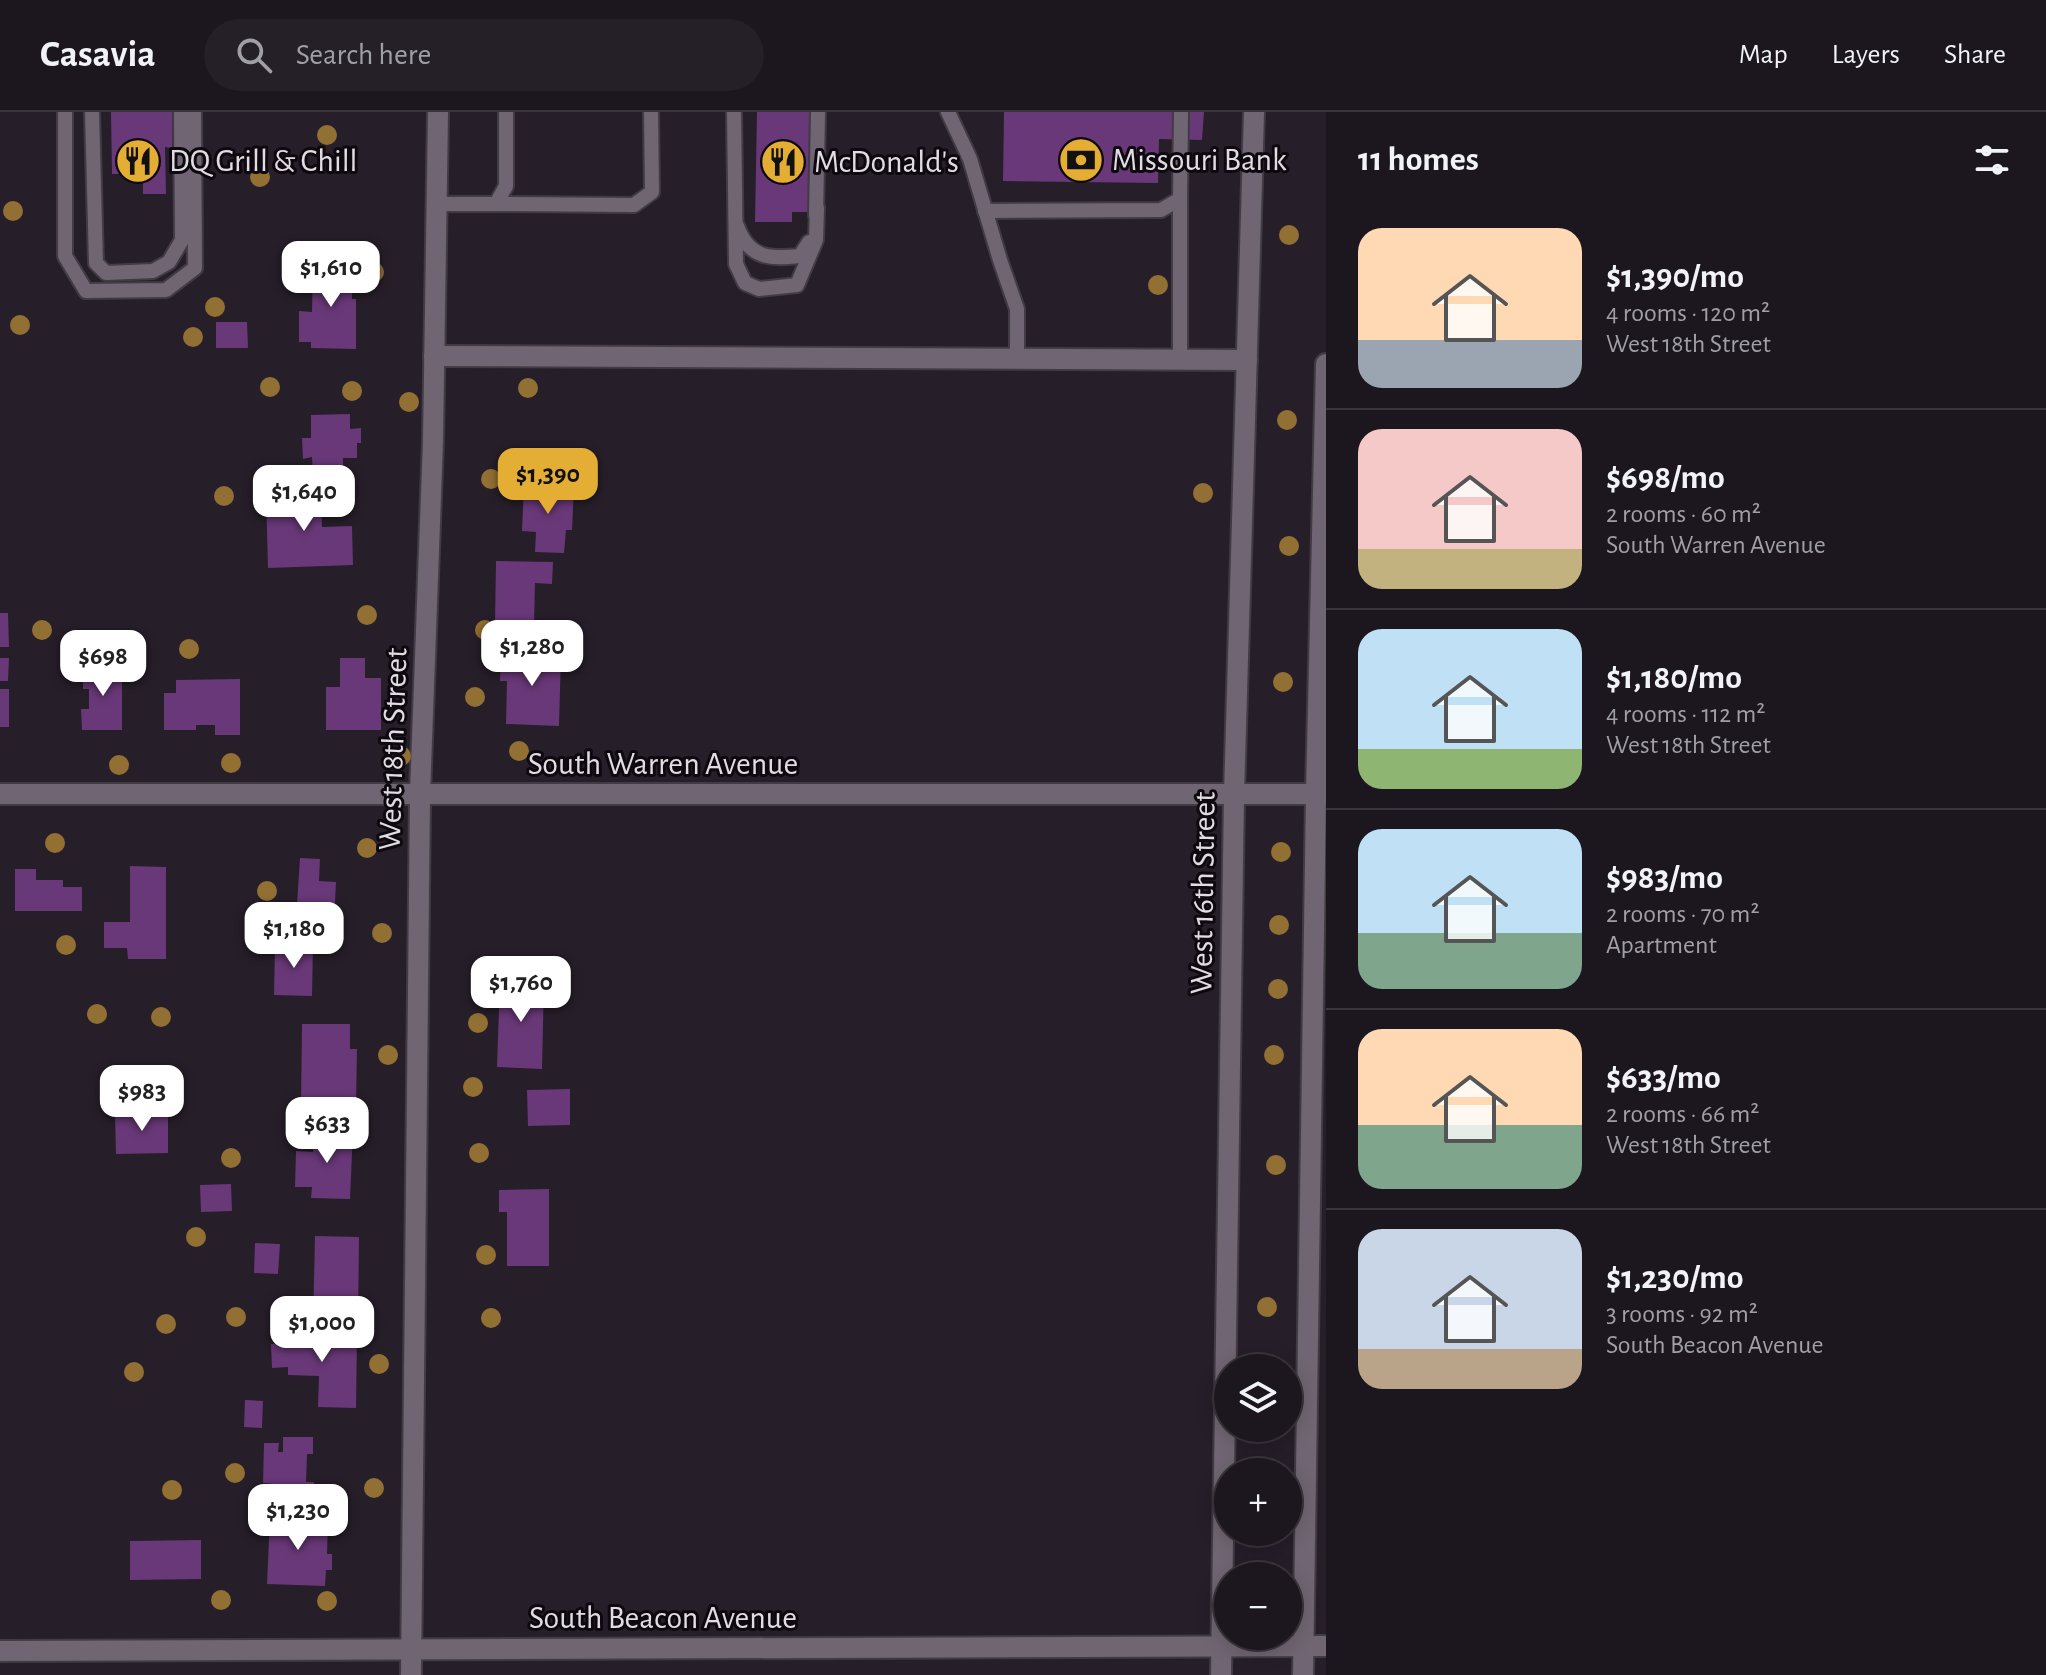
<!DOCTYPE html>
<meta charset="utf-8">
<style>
:root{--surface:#1c161f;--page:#251f28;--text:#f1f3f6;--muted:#a09fa4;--line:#3a353d;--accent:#e4ae35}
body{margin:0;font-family:"Alegreya Sans",sans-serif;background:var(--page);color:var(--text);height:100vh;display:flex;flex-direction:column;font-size:30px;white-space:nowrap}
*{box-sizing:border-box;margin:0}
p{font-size:26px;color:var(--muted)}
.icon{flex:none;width:44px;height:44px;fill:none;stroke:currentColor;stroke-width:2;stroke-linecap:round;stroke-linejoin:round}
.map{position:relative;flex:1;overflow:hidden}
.sheet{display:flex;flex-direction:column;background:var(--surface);width:720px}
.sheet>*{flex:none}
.tools{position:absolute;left:1214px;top:1242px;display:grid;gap:16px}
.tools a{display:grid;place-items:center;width:88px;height:88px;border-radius:50%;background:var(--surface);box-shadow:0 4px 20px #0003,0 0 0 2px var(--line);font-size:40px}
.price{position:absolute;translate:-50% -68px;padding:0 18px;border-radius:16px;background:#fff;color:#222;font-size:26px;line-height:52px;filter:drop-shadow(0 2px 4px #0008)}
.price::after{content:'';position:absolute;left:50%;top:48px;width:24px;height:18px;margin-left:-12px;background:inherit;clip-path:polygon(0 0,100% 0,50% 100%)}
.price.selected{background:var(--accent);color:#111}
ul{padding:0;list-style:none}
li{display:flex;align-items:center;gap:24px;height:200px;padding:0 32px}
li+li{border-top:2px solid var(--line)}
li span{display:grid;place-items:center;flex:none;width:224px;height:160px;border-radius:24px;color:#555}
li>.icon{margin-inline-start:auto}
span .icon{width:96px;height:96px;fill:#fffc;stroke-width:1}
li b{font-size:34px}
h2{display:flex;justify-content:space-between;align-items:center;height:96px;padding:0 32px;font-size:34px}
header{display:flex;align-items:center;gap:48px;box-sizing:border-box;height:112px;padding:0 40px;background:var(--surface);border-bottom:2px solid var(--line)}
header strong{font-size:38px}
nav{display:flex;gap:44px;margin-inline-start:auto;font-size:28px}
.search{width:560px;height:72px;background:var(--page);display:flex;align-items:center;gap:20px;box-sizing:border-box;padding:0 28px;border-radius:44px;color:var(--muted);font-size:30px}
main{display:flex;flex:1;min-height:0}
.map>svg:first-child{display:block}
</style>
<header>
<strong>Casavia</strong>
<div class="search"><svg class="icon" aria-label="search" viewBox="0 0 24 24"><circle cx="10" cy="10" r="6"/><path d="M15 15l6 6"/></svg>Search here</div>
<nav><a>Map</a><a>Layers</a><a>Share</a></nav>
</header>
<main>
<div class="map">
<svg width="1326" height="1563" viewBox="0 0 1326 1563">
<rect width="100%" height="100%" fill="#261e29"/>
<!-- building -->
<g fill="#693878">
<path d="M111 0H172V36L165 35 166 82H143V62H112Z"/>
<path d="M757 0H811L809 100H792V110H755Z"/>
<path d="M1004 0H1204L1202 28 1159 27 1158 71 1003 69Z"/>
<path d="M313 150 352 151V187H356V237L311 236V230H299V199L312 200Z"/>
<path d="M216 210H247L248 236H216Z"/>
<path d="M350 302V317L361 316V331H357V346H343V362L313 363 312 345 303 347 302 326H311V303Z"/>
<path d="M524 372 574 375 572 418H566L564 441 535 440 536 420 522 419Z"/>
<path d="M321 379 322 415 352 414 353 453 268 456 266 381Z"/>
<path d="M496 449 553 450 552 472 535 471 534 513 495 512Z"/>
<path d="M0 501H8L9 535H0Z"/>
<path d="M501 541 561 543 559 614 506 612 507 569H500Z"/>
<path d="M0 546H9L8 569H0Z"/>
<path d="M340 546H365V566H381V618H326V575H340Z"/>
<path d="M122 553V618H82L81 597H89V577H83V554Z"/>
<path d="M240 567V623H215V613H196V618H164V581H176V568Z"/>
<rect x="0" y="577" width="9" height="38"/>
<path d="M300 746 320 747 319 769 336 770 334 810 296 808Z"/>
<path d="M130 754 166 755V847H128L127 836H104V810H130Z"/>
<path d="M15 757H36V768H63V775H82V799H15Z"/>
<path d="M275 832H313L312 884 274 883Z"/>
<path d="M500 868 544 869 542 957 497 955Z"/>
<path d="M302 912H350V937H357L356 994 301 993Z"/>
<path d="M570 977V1013L528 1014 527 978Z"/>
<path d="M168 1000V1041L116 1042 115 1001Z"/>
<path d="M314 1017 353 1018 350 1087 311 1086 312 1075H295L296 1039 313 1040Z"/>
<path d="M231 1072 232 1099 201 1100 200 1073Z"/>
<path d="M549 1077V1154H507V1100H499V1078Z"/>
<path d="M315 1124 359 1125 358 1212 313 1211Z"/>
<path d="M255 1131 280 1132 278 1162 254 1161Z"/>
<path d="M284 1218 330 1219V1224H357L356 1296 318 1295 319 1264 288 1263V1255L272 1256 271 1232H288V1225H285Z"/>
<path d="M245 1288 263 1289 262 1316 244 1315Z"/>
<path d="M283 1325H313V1342H307L306 1370H314L313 1383 274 1382V1372L263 1371 264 1331H279L278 1340H283Z"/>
<path d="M270 1405 328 1407 327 1442H332V1458H326L325 1474 267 1472Z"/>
<path d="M201 1428V1467L130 1468V1429Z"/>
</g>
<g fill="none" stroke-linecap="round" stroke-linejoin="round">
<!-- lane casing -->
<g stroke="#413b43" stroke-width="18">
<g id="lane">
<path d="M65 0V144L86 179 166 178 195 156 194 0"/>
<path d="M92 0 96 151 106 161 153 159 169 150 182 128 181 0"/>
<path d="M734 0 736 152 745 171 759 177 797 173 816 128 817 96"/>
<path d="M948 0 970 47 1000 148 1017 197V247"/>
<path d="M1180 87V248"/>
<path d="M437 92H496L506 74V0"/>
<path d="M496 92 634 93 652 80 651 0"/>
<path d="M985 99 1161 98 1180 87 1181 0"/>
<path d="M816 103 818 0"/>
<path d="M737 114C749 147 770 147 800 144L809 130"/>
</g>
</g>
<!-- street casing -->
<g stroke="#413b43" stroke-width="24">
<g id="street">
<path d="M434 244 1247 248"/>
<path d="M0 682H1326"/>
<path d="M0 1539 1326 1534"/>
<path d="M411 1563 420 682 433 329 438 0"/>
</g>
</g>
<!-- secondary casing -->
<g stroke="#413b43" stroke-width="24">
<g id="secondary">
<path d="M1221 1563 1234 683 1254 0"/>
<path d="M1303 1563 1316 682 1326 252"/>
</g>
</g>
<!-- lane -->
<use href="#lane" stroke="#706673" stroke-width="14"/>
<!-- street -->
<use href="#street" stroke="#706673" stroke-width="20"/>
<!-- secondary -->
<use href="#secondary" stroke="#706673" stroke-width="20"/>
</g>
<!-- trees -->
<g fill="#927033">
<circle cx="327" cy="23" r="10"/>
<circle cx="260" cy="65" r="10"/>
<circle cx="13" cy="99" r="10"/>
<circle cx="1289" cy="123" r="10"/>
<circle cx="374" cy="160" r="10"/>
<circle cx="1158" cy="173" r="10"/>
<circle cx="215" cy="195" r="10"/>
<circle cx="20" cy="213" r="10"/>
<circle cx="193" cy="225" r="10"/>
<circle cx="270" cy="275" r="10"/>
<circle cx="528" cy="276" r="10"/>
<circle cx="352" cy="279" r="10"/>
<circle cx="409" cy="290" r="10"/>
<circle cx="1287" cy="308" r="10"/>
<circle cx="491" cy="367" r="10"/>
<circle cx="1203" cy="381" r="10"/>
<circle cx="224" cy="384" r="10"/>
<circle cx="1289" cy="434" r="10"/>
<circle cx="367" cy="503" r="10"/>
<circle cx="42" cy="518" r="10"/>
<circle cx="485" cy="518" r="10"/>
<circle cx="189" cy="537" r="10"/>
<circle cx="1283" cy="570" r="10"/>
<circle cx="475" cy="585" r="10"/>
<circle cx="519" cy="639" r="10"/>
<circle cx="401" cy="644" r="10"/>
<circle cx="231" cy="651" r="10"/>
<circle cx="119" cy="653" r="10"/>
<circle cx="55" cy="731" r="10"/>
<circle cx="367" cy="736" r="10"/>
<circle cx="1281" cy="740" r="10"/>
<circle cx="267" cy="779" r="10"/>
<circle cx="1279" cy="813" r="10"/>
<circle cx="382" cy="821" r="10"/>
<circle cx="66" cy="833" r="10"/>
<circle cx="1278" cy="877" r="10"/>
<circle cx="97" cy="902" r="10"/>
<circle cx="161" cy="905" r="10"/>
<circle cx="478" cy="911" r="10"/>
<circle cx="388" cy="943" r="10"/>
<circle cx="1274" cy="943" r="10"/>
<circle cx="473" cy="975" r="10"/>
<circle cx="479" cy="1041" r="10"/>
<circle cx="231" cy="1046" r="10"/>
<circle cx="1276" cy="1053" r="10"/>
<circle cx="196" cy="1125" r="10"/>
<circle cx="486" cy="1143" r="10"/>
<circle cx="1267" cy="1195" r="10"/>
<circle cx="236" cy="1205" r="10"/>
<circle cx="491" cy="1206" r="10"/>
<circle cx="166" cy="1212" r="10"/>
<circle cx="379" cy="1252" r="10"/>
<circle cx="134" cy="1260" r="10"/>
<circle cx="235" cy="1361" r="10"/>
<circle cx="374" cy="1376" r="10"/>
<circle cx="172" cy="1378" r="10"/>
<circle cx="221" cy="1488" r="10"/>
<circle cx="327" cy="1489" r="10"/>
</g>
<!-- icons -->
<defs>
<g id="bank-disc" transform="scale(2.3)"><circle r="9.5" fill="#e4ae35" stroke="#0d090e"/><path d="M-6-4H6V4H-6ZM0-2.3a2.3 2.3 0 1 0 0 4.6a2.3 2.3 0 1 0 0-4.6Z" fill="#111"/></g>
<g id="restaurant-disc" transform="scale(2.3)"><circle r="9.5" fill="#e4ae35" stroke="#0d090e"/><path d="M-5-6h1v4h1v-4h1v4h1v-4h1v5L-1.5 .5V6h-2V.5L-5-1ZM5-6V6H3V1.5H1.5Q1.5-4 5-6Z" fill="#111"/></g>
</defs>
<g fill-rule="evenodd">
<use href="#bank-disc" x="1081" y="48"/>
<use href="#restaurant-disc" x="138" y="49"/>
<use href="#restaurant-disc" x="783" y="50"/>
</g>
<g text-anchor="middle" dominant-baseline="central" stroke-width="6" stroke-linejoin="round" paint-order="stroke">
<!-- poi labels -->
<g font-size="32" fill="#e1dce3" stroke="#0d090e" text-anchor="start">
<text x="1112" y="48">Missouri Bank</text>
<text x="169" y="49">DQ Grill &amp; Chill</text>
<text x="814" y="50">McDonald's</text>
</g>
<!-- street labels -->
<g font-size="32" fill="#e1dce3" stroke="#0d090e">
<text transform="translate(393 637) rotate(-88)">West 18th Street</text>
<text x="663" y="652">South Warren Avenue</text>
<text transform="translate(1203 781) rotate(-89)">West 16th Street</text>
<text x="663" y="1506">South Beacon Avenue</text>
</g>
</g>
</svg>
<div class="tools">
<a><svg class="icon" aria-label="layers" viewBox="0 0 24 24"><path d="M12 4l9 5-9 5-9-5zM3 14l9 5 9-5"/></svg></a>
<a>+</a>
<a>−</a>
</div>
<b class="price" style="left:331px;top:197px">$1,610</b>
<b class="price selected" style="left:548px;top:404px">$1,390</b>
<b class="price" style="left:304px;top:421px">$1,640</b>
<b class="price" style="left:532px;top:576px">$1,280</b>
<b class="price" style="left:103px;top:586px">$698</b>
<b class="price" style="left:294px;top:858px">$1,180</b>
<b class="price" style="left:521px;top:912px">$1,760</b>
<b class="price" style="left:142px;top:1021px">$983</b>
<b class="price" style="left:327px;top:1053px">$633</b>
<b class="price" style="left:322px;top:1252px">$1,000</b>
<b class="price" style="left:298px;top:1440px">$1,230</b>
</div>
<section class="sheet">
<h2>11 homes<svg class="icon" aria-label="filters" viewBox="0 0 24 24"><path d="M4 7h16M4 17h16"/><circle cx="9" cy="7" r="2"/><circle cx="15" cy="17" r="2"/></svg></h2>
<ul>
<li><span style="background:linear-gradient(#ffd9b3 70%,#9aa5b1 0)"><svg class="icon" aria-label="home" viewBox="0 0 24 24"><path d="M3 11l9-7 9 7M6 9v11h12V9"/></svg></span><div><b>$1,390/mo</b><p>4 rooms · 120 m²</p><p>West 18th Street</p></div></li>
<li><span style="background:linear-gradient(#f6c9c9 75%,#c2b280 0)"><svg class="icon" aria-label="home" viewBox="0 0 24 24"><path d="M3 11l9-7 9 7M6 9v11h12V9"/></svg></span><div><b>$698/mo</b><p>2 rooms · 60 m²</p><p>South Warren Avenue</p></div></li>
<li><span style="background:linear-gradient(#bfe0f5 75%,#8fb573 0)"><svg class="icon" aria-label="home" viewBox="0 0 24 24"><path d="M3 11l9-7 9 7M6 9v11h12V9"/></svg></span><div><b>$1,180/mo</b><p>4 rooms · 112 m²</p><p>West 18th Street</p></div></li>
<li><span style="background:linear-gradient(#bfe0f5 65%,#7fa58c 0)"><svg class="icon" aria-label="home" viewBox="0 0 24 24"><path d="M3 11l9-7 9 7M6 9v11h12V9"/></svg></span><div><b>$983/mo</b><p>2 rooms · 70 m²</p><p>Apartment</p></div></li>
<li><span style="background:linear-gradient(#ffd9b3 60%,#7fa58c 0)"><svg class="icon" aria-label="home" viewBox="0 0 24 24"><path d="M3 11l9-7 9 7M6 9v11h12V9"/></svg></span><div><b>$633/mo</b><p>2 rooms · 66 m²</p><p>West 18th Street</p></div></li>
<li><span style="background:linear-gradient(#c9d6e8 75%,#b9a48a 0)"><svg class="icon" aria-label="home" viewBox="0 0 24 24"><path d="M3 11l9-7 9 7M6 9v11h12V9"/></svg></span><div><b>$1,230/mo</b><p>3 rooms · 92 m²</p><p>South Beacon Avenue</p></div></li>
</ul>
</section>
</main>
